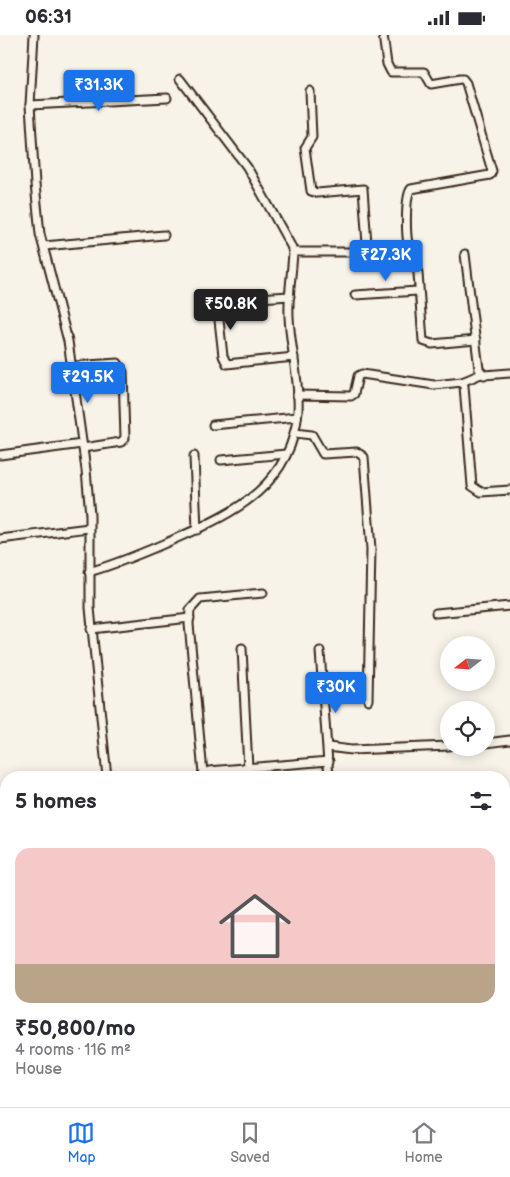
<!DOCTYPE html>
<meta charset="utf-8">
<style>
:root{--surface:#fff;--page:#f2f2f3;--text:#2b2b33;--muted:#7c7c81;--line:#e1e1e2;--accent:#1a73e8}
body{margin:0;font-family:"Balsamiq Sans",sans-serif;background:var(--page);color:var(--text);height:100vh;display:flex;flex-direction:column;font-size:19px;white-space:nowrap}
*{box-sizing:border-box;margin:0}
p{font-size:16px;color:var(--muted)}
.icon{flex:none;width:28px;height:28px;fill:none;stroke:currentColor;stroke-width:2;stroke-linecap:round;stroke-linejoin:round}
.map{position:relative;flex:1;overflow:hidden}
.panel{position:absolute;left:0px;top:736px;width:510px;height:336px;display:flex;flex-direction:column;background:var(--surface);border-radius:20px 20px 0 0;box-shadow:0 2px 12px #0003}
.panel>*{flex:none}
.needle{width:32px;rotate:253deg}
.fabs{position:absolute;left:440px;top:601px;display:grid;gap:10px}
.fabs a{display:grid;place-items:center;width:55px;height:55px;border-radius:50%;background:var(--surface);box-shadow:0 2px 12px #0003;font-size:25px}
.price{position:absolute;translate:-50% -42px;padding:0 11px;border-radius:5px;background:var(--accent);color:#fff;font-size:16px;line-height:32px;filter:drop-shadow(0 1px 2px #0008)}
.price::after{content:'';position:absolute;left:50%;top:30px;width:15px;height:11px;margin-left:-8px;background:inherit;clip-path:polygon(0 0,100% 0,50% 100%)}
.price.selected{background:#222;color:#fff}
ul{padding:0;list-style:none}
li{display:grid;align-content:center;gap:10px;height:265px;padding:0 15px}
li span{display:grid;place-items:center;height:155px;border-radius:15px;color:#555}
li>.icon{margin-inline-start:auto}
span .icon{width:90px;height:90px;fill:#fffc;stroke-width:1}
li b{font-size:21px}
h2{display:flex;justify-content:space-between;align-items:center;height:60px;padding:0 15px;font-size:21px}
.status{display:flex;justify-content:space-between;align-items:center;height:35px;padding:0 25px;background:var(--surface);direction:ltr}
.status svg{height:14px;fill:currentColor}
.dock{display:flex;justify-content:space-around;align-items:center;height:70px;border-top:1px solid var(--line);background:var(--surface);font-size:14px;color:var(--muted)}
.dock a{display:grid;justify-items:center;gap:2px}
.dock .selected{color:var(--accent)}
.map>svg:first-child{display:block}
</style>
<div class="status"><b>06:31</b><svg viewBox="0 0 49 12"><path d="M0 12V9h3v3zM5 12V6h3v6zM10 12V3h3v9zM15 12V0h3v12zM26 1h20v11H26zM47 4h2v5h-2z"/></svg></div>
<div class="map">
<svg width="510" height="1072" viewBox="0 0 510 1072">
<rect width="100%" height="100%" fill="#f7f3e8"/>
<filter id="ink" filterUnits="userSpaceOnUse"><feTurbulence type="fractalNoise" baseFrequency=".02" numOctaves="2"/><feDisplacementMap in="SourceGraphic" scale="10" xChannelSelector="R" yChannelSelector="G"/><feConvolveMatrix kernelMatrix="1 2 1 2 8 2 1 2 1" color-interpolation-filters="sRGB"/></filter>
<g filter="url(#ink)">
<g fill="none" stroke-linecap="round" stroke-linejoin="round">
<!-- street casing -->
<g stroke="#3b2a1e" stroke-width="11">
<g id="street">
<path d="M34 0 30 70 35 149 40 199 68 306 86 435 90 480V573L107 742"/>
<path d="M383 0 387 29 391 37H424L431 49 460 44H463L466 48 492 136 490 140 411 154C405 161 406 199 408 208 410 215 415 219 417 225L423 306 432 309 476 305"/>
<path d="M30 70 167 63"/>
<path d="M44 211 164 200"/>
<path d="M293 217H358L366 214 367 209 363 154 317 158 311 156 305 113 312 102 310 56"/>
<path d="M465 219 479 334 484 340 510 338"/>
<path d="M355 260 418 256"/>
<path d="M290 261 226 265 218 270V276L223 321 227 329 294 322"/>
<path d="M72 331 118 328 123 337 125 403 121 407 83 413"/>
<path d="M462 347 481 339"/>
<path d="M297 360 351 361 354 359 358 341 362 339 434 350 462 347 464 351 472 451 481 457 510 455"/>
<path d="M213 390 297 382"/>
<path d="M294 398 312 400 323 419 357 417 364 422 371 514 368 665"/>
<path d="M0 420 82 409"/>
<path d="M194 421 197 495"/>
<path d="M221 425 286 419"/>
<path d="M0 504 89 493"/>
<path d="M89 537C119 528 148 516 177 503 237 477 292 449 298 376 300 344 290 313 289 281 288 260 292 238 293 217L291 211 247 132 180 44"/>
<path d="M436 578 510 571"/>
<path d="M91 594 190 583"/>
<path d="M242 613 248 733"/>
<path d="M320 616 329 742"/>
<path d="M486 708 510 705"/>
<path d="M328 712 351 715 449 711"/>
<path d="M203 738 189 589 190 575 200 564 263 558"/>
<path d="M200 742 203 738 209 736 329 726"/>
<path d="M0 774 6 773"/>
<path d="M504 803 510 802"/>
<path d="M0 821H6"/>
<path d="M0 862H6"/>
<path d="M0 925H6"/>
<path d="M504 961 510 963"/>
<path d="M1 989 6 1042"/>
<path d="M9 1066V1072"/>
<path d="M153 1066 155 1072"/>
<path d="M266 1066V1072"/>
<path d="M436 1066 437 1072"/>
<path d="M38 1072 65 1066"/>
</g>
</g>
<!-- street -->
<use href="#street" stroke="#f7f3e8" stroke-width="7"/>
</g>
</g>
</svg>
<div class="fabs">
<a><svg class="needle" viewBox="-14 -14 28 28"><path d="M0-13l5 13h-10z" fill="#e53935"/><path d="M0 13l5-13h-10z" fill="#7c7c81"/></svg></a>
<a><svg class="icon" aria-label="locate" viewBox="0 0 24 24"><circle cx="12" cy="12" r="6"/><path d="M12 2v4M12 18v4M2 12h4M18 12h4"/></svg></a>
</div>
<b class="price" style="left:99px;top:77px">₹31.3K</b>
<b class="price" style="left:386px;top:247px">₹27.3K</b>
<b class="price selected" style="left:231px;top:296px">₹50.8K</b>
<b class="price" style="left:88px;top:369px">₹29.5K</b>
<b class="price" style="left:336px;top:679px">₹30K</b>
<section class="panel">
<h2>5 homes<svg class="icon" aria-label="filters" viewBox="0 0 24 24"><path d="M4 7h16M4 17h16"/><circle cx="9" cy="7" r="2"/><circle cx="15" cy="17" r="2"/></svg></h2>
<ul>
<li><span style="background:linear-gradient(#f6c9c9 75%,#b9a48a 0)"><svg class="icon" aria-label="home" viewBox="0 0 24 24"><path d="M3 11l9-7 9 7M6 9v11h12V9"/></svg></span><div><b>₹50,800/mo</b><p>4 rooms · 116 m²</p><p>House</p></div></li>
</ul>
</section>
</div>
<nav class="dock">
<a class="selected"><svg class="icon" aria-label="map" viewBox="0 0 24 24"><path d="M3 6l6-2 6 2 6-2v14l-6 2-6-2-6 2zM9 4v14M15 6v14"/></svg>Map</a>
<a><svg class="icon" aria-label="saved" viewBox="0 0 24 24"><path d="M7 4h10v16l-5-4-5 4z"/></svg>Saved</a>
<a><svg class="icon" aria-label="home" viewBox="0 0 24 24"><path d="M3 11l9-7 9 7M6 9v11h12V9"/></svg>Home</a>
</nav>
